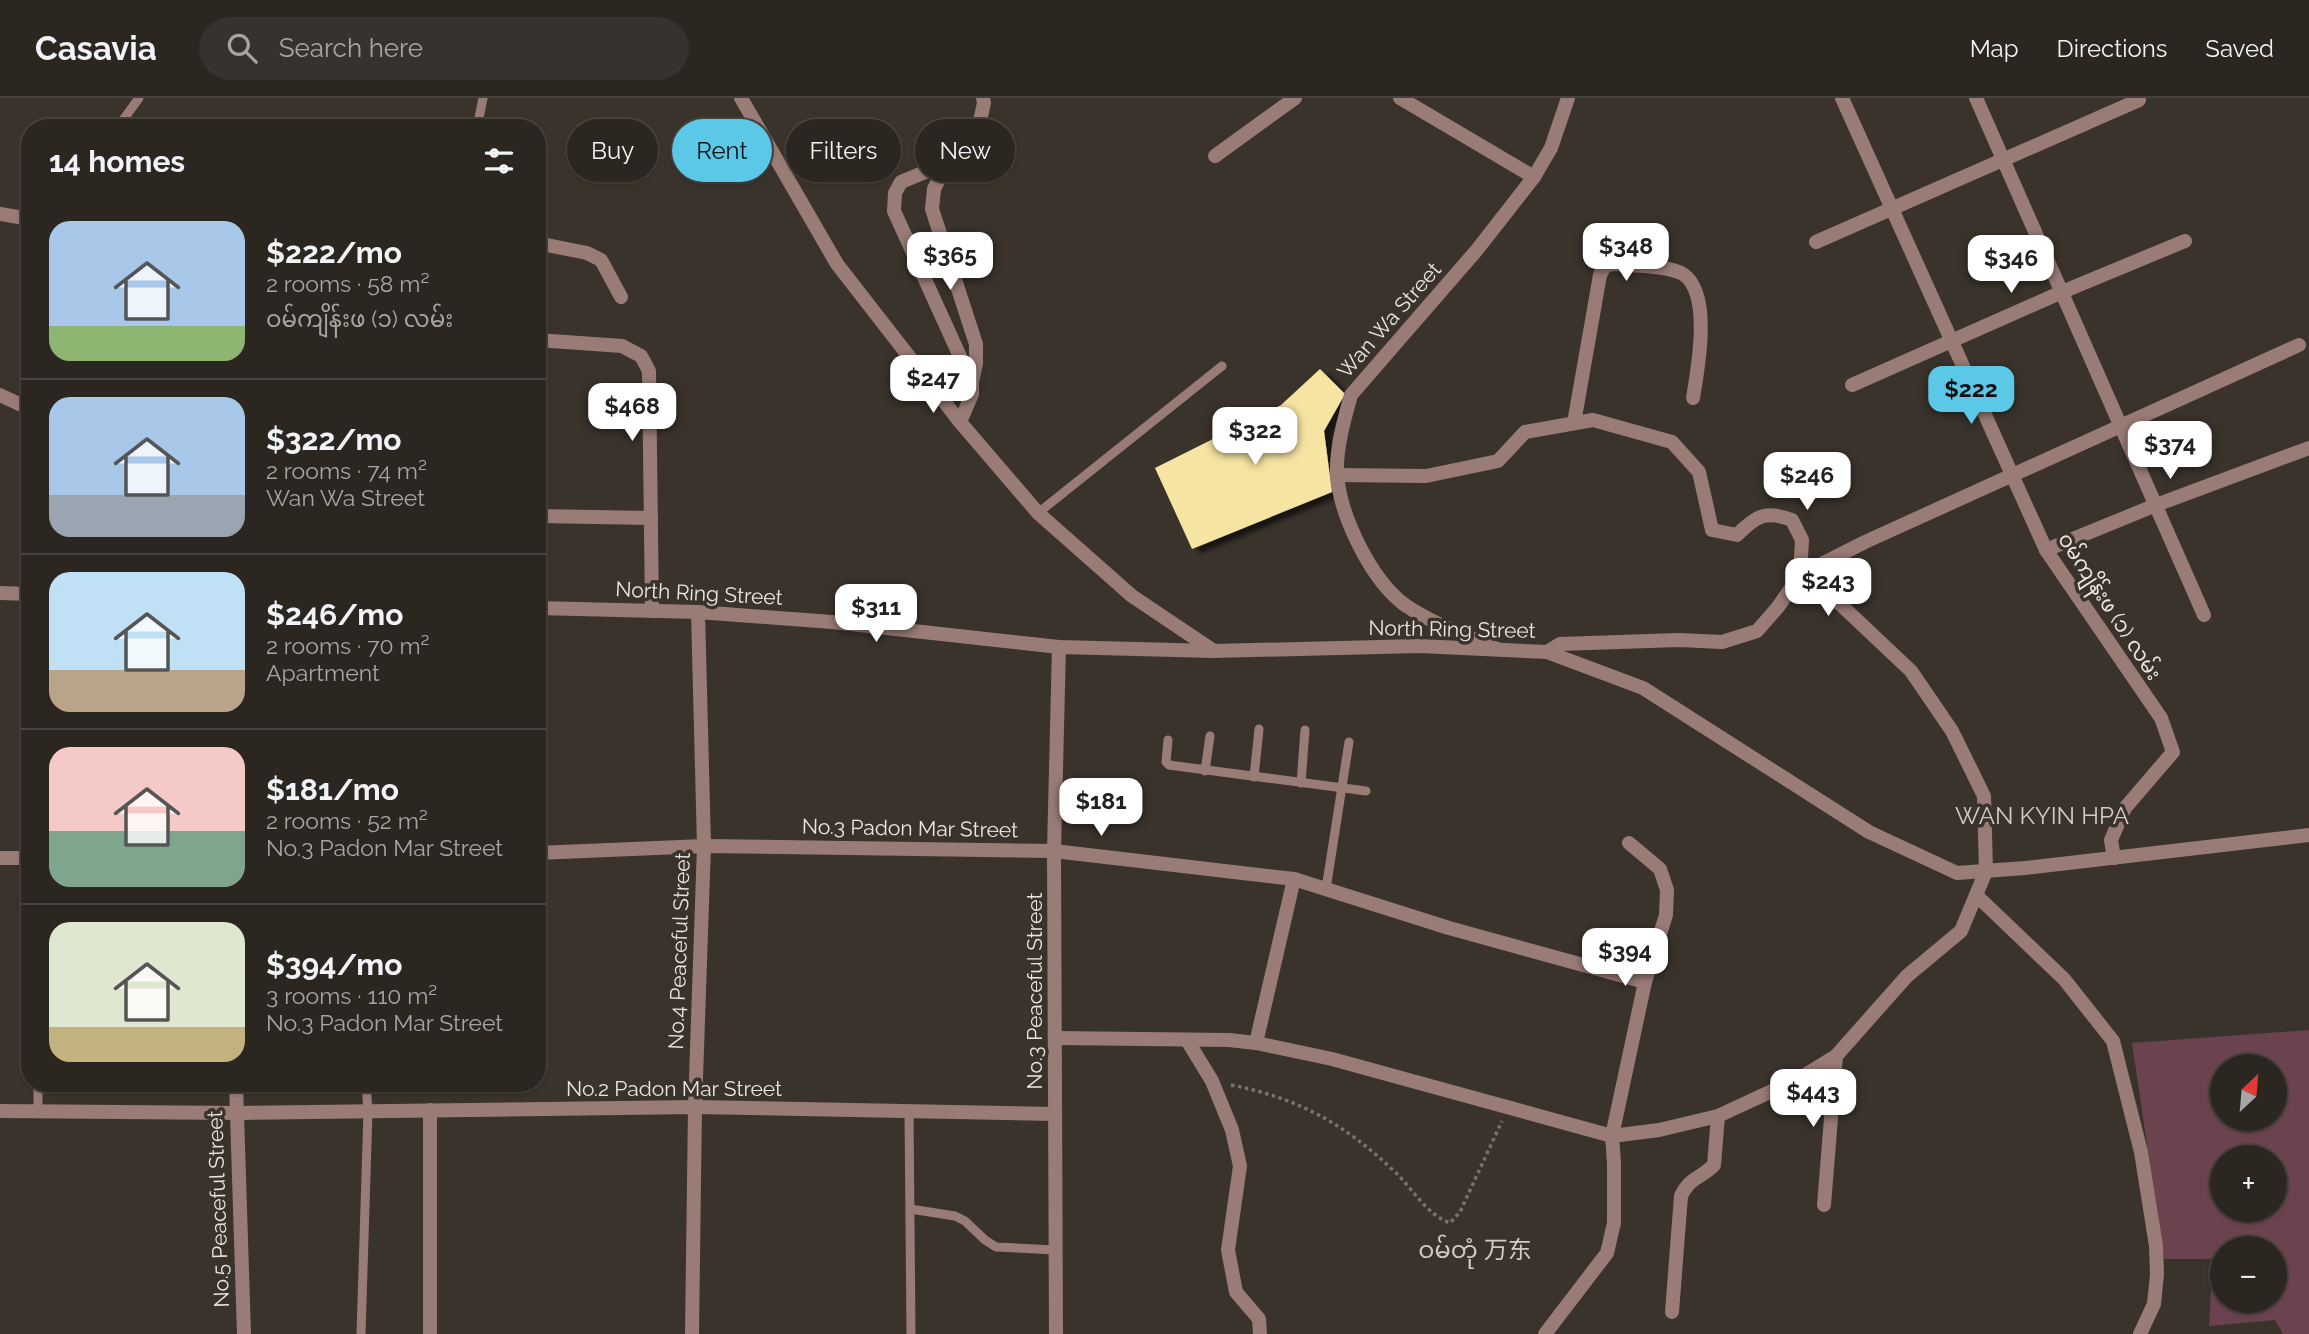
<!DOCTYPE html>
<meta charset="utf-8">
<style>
:root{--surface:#2c2621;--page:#38322e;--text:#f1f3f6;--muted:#a6a5a5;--line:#48433f;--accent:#5ac8e6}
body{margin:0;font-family:Raleway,"Noto Sans SC","Noto Sans Myanmar",sans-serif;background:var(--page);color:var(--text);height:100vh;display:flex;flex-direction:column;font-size:26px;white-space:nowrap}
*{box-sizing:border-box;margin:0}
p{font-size:23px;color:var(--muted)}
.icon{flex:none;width:38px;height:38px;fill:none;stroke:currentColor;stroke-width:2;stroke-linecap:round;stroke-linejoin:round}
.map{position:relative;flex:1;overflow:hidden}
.drawer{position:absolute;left:21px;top:21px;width:525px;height:973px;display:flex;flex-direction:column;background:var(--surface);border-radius:28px;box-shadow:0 2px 5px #0004,0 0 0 2px var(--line)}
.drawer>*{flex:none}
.top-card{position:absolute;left:567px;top:21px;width:665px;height:63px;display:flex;gap:14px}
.needle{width:46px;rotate:26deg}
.controls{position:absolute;left:2210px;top:956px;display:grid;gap:14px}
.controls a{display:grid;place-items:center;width:77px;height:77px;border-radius:50%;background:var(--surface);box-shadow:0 2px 5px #0004,0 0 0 2px var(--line);font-size:35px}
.price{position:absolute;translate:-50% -60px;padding:0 16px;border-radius:14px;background:#fff;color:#222;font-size:23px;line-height:46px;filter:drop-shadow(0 2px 4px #0008)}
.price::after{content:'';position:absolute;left:50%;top:42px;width:21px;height:16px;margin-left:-10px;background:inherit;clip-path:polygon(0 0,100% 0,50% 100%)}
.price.active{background:var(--accent);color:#111}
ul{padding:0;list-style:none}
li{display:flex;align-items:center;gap:21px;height:175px;padding:0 28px}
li+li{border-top:2px solid var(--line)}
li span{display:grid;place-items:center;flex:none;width:196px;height:140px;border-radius:21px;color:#555}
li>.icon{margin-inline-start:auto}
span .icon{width:84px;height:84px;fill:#fffc;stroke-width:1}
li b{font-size:30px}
h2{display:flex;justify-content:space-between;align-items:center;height:84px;padding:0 28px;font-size:30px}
.chip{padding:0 24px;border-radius:32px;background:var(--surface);box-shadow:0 2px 5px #0004,0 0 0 2px var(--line);font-size:24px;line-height:63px}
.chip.active{background:var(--accent);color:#111}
header{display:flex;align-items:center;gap:42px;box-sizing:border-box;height:98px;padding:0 35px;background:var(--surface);border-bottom:2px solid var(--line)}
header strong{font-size:33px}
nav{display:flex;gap:38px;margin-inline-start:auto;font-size:24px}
.search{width:490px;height:63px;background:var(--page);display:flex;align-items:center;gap:18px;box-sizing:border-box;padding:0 24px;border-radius:38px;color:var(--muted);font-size:26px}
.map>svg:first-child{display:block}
</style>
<header>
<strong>Casavia</strong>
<div class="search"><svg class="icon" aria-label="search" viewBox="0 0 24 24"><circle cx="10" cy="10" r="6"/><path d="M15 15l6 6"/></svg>Search here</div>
<nav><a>Map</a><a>Directions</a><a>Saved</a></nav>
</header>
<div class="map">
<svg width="2309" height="1236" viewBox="0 0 2309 1236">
<defs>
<filter id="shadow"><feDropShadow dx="8" dy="4.5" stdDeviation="2" flood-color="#0009"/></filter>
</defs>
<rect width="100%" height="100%" fill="#3a332c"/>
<!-- green -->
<path fill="#6b434f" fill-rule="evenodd" d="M2309 932V1236H2283L2275 1222 2209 1228 2213 1161H2164L2132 945ZM2222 968H2275V1020H2222ZM2222 1059H2275V1111H2222ZM2222 1150H2275V1202H2222Z"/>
<!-- building -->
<path fill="#f6e4a2" filter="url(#shadow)" d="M1320 271 1345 296 1324 333 1332 394 1192 451 1155 370 1281 307Z"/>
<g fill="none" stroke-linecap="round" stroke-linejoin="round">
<!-- path -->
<path stroke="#78726c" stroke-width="3.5" stroke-dasharray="3.5 3.5" stroke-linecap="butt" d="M1231 987C1299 1000 1346 1027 1395 1074 1413 1091 1426 1116 1450 1125L1460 1114 1502 1023"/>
<!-- service -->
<g stroke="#9a7c76" stroke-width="9">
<path d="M120 26 139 0"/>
<path d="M477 30 483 0"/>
<path d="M1038 415 1222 268"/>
<path d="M1168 642 1166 664 1169 667 1366 693"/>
<path d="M1205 673 1210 638"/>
<path d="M1254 679 1259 631"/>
<path d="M1301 685 1305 632"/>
<path d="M1326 791 1349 644"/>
<path d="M38 985V1013"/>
<path d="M909 1013 911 1236"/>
<path d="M910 1111 955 1118 965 1123 985 1142 996 1149 1055 1152"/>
<path d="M361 1236 368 1013 366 985"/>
</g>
<!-- minor -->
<g stroke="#9a7c76" stroke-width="14">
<path d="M741 0 837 166 960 324 1038 415 1132 498 1214 553"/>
<path d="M1400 0 1534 79"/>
<path d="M1842 0 2046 452 2161 620 2173 654 2125 710 2111 742 2114 760"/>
<path d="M1976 0 2204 517"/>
<path d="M1215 58 1295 0"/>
<path d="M947 65 934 91 932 111 976 246V265L972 285"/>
<path d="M0 116 30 121"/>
<path d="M1816 144 2139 2"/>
<path d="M537 145 587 155 601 162 621 199"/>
<path d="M537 242 622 248 641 258 649 273 652 513"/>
<path d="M1852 287 2062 194 2185 143"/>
<path d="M0 297 30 311"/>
<path d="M960 324 972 296V285L894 113 895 95 901 84 947 65 977 37 984 5 983 0"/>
<path d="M1574 325 1600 177 1605 168 1614 166C1633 168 1667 167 1683 176 1712 195 1698 270 1693 300"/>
<path d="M1337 377 1426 378 1498 363 1525 334 1593 322 1672 344 1699 374 1712 432 1737 437C1756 418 1765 412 1792 422L1802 442 1800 477 1865 444 2299 247"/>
<path d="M537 418 651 420"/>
<path d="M2046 452 2156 407 2309 350"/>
<path d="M1497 551C1467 538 1433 526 1405 507 1371 482 1340 418 1337 376 1336 350 1344 322 1351 297L1476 153 1534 79 1551 50 1568 0"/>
<path d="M537 755 704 748 1054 753 1294 781 1449 830 1645 884"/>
<path d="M0 760H30"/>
<path d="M1976 797 2064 881 2113 943 2141 1054 2156 1148 2157 1176 2154 1206 2140 1236"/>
<path d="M1055 940 1229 942 1256 945 1332 961 1612 1038 1645 884 1666 817 1667 792 1660 771 1629 745"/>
<path d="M1187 942 1212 983 1232 1032 1240 1068 1228 1152 1236 1194 1259 1221 1260 1236"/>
<path d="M1256 945 1294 781"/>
<path d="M236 985 244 1236"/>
<path d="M430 1012V1236"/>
<path d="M0 1013 236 1015 695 1009 1055 1016"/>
<path d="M1824 1107 1836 958"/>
<path d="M1672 1214 1681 1098C1690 1079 1700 1081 1714 1067L1718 1018"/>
<path d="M692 1236 695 1009 704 748 698 514"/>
<path d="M1056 1236 1054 753 1059 549"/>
<path d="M1545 1236 1607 1155 1614 1125V1065L1612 1038 1659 1032 1718 1018 1802 979 1836 958 1907 878 1961 833 1986 773 1984 698 1952 633 1911 573 1840 506 1800 477 1778 509 1757 533 1722 544 1679 542 1560 546 1547 554"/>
</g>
<!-- tertiary -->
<g stroke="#9a7c76" stroke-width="14">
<path d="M0 495 30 496"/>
<path d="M537 510 698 514 832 524 1059 549 1214 553 1419 548 1547 554 1643 590 1869 734 1957 775 2025 770 2309 737"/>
</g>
</g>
<g text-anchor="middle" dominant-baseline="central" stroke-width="7" stroke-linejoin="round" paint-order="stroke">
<!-- street labels -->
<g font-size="21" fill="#e9e4e0" stroke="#3a332c">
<text transform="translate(1389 222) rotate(-49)">Wan Wa Street</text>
<text transform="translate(699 495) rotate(3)">North Ring Street</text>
<text transform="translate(2110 508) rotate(57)">ဝမ်ကျိန်းဖ (၁) လမ်း</text>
<text transform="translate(1452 531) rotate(1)">North Ring Street</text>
<text transform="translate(910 730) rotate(1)">No.3 Padon Mar Street</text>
<text transform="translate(679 853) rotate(-88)">No.4 Peaceful Street</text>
<text transform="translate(1034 893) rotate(-90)">No.3 Peaceful Street</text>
<text x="674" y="990">No.2 Padon Mar Street</text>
<text transform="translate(218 1111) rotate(-92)">No.5 Peaceful Street</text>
</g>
<!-- quarter labels -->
<g font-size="24" fill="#d3c9c0" stroke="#3a332c">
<text x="2042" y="717">WAN KYIN HPA</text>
<text x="1475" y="1151">ဝမ်တုံ 万东</text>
</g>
</g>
</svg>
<div class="controls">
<a><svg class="needle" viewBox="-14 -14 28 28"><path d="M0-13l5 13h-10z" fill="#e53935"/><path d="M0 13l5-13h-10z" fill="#a6a5a5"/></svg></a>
<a>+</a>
<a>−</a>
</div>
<b class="price" style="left:1626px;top:185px">$348</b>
<b class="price" style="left:950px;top:194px">$365</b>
<b class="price" style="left:2011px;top:197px">$346</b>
<b class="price" style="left:933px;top:317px">$247</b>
<b class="price active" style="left:1971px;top:328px">$222</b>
<b class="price" style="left:632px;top:345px">$468</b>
<b class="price" style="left:1255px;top:369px">$322</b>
<b class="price" style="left:2170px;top:383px">$374</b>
<b class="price" style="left:1807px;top:414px">$246</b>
<b class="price" style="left:1828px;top:520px">$243</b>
<b class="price" style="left:876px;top:546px">$311</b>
<b class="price" style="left:1101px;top:740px">$181</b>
<b class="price" style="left:1625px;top:890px">$394</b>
<b class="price" style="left:1813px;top:1031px">$443</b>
<div class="top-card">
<a class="chip">Buy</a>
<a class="chip active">Rent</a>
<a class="chip">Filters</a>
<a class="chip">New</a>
</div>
<section class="drawer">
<h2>14 homes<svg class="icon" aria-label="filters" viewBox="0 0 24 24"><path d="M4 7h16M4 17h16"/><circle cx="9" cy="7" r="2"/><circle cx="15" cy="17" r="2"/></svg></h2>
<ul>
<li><span style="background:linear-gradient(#a9c7e8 75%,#8fb573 0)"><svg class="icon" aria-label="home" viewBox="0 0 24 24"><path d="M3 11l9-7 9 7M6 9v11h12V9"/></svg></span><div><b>$222/mo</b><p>2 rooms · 58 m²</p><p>ဝမ်ကျိန်းဖ (၁) လမ်း</p></div></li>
<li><span style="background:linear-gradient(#a9c7e8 70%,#9aa5b1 0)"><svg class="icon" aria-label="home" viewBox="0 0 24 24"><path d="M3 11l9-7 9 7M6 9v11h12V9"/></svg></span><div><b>$322/mo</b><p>2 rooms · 74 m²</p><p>Wan Wa Street</p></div></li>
<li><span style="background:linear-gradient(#bfe0f5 70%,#b9a48a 0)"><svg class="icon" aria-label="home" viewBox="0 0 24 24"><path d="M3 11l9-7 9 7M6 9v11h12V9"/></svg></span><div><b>$246/mo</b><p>2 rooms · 70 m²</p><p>Apartment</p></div></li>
<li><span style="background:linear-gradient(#f6c9c9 60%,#7fa58c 0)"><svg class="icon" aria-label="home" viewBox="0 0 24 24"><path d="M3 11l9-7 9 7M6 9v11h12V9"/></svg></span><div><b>$181/mo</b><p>2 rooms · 52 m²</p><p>No.3 Padon Mar Street</p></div></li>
<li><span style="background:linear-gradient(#dfe7d0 75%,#c2b280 0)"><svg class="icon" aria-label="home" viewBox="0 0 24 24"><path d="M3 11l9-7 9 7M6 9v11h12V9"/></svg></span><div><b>$394/mo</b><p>3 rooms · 110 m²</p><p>No.3 Padon Mar Street</p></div></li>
</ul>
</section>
</div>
